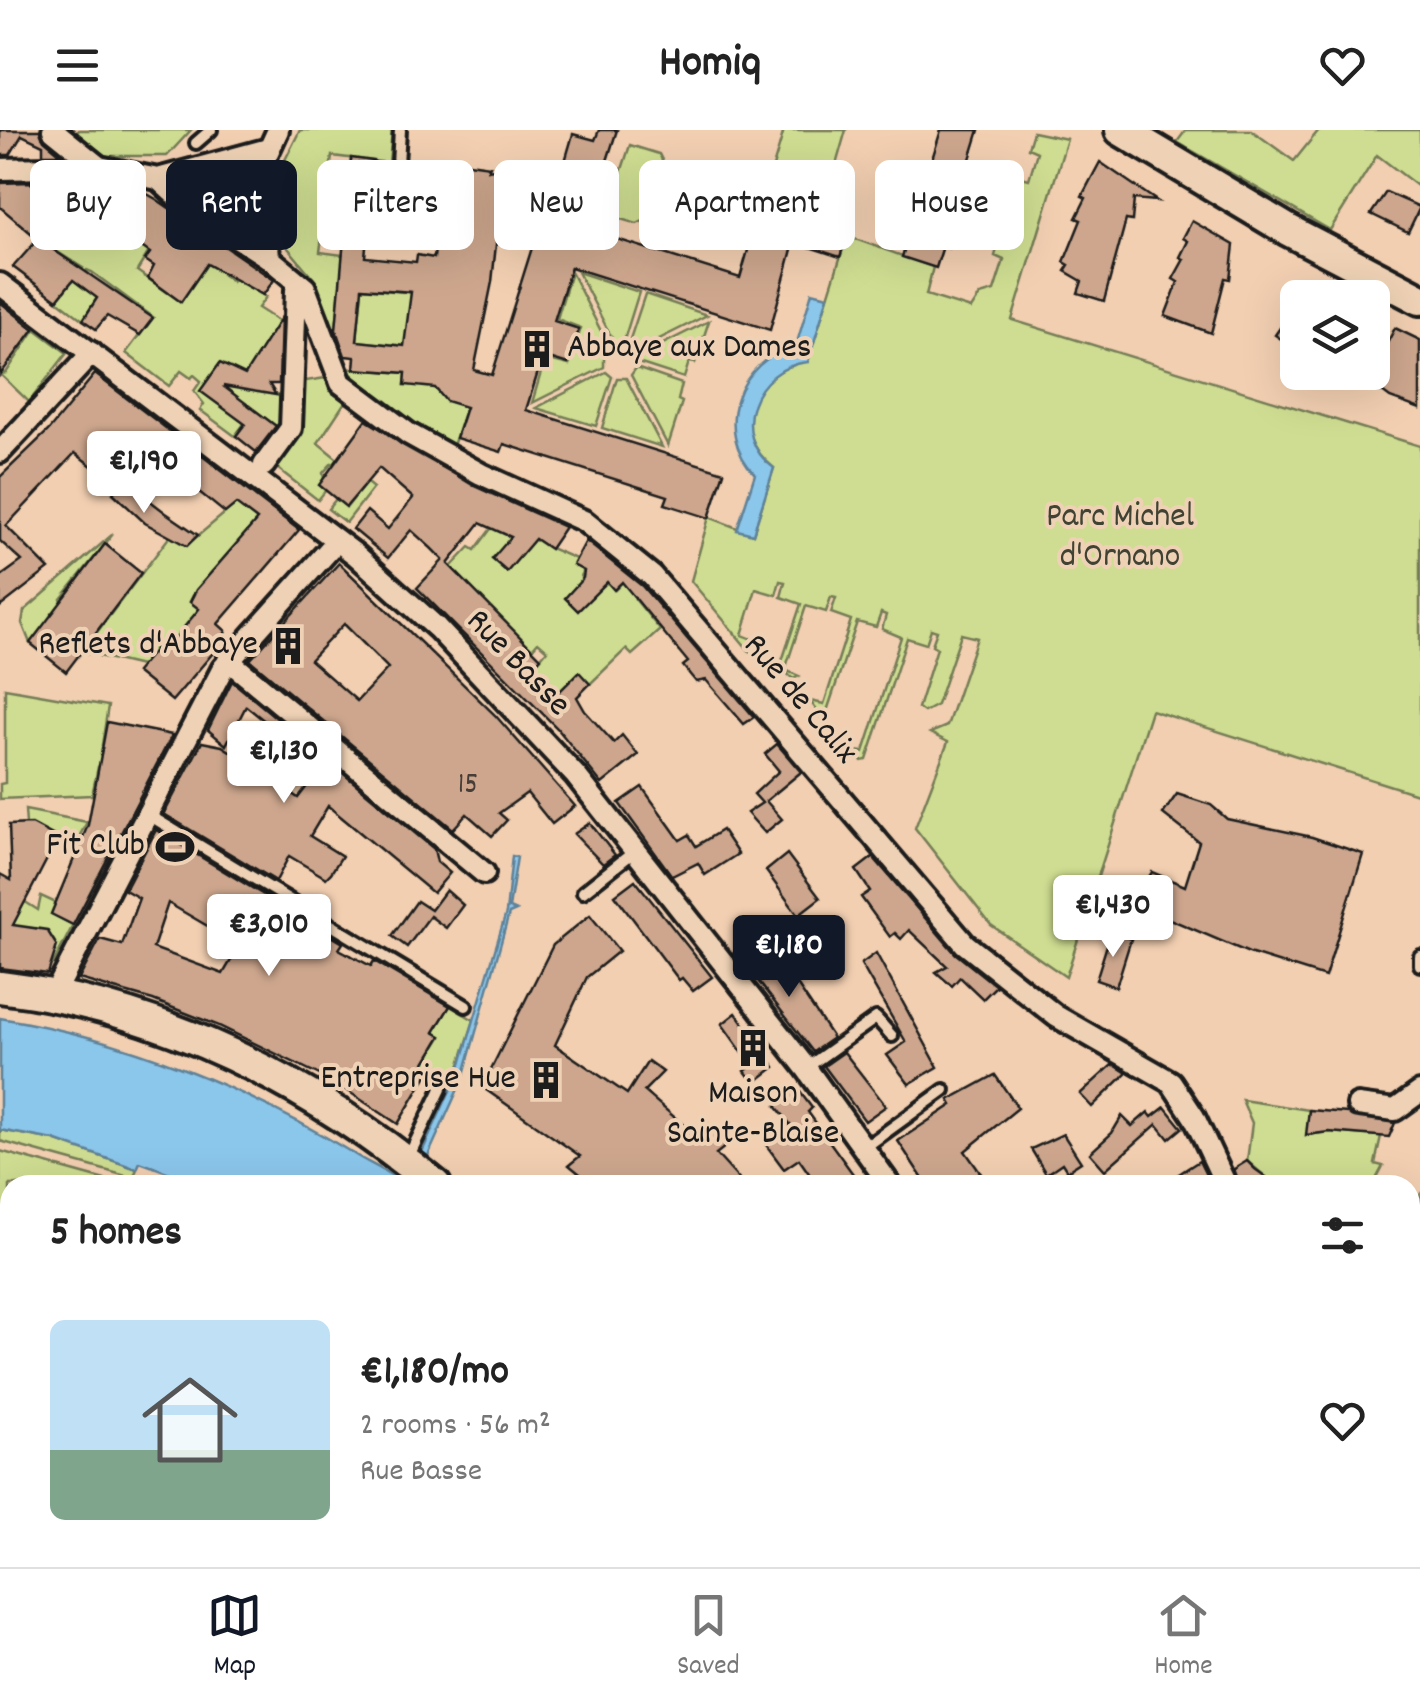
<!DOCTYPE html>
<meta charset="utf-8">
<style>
:root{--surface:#fff;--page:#f6f6f6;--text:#222;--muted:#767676;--line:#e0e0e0;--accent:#111827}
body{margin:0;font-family:Dekko,sans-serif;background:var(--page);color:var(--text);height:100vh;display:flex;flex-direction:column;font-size:38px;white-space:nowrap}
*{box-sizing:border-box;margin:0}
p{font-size:32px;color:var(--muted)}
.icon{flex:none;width:55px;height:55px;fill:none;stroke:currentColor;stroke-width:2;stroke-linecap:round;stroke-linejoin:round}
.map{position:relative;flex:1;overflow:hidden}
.drawer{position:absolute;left:0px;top:1045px;width:1420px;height:392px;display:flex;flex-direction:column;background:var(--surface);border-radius:30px 30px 0 0;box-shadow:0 10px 40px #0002}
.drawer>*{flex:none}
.hud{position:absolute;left:30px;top:30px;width:1360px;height:90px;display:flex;gap:20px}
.controls{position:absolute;left:1280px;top:150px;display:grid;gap:20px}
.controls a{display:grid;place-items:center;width:110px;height:110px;border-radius:15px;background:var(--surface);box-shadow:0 10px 40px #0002;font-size:50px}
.price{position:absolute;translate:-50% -85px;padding:0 22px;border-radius:10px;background:#fff;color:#222;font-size:32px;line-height:65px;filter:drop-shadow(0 2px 5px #0008)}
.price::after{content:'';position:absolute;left:50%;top:60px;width:30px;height:22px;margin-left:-15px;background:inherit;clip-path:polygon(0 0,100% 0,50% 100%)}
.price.selected{background:var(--accent);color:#fff}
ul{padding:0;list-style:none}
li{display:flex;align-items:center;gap:30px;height:250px;padding:0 50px}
li span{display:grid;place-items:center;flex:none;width:280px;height:200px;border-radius:15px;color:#555}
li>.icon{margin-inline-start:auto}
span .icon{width:120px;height:120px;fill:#fffc;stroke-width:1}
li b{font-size:42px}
h2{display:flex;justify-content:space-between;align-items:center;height:120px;padding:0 50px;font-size:42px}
.chip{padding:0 35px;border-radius:15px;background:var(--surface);box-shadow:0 10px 40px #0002;font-size:35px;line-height:90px}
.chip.selected{background:var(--accent);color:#fff}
header{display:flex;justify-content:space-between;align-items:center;height:130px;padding:0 50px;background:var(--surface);font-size:45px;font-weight:700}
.menu{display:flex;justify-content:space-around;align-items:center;height:140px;border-top:2px solid var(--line);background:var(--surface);font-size:28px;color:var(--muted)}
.menu a{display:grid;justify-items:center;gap:5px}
.menu .selected{color:var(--accent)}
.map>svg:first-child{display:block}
</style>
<header><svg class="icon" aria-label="menu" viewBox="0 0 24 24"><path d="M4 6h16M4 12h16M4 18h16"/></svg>Homiq<svg class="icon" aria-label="heart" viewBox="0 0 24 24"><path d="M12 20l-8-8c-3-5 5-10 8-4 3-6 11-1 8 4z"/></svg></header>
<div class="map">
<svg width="1420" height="1437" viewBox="0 0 1420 1437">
<rect width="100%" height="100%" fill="#f2cfb1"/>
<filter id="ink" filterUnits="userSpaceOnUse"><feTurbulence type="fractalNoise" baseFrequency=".01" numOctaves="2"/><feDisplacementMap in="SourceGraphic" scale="20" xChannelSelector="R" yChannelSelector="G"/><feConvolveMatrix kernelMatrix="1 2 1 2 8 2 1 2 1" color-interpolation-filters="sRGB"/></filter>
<g filter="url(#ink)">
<!-- green -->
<g fill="#cedd91" stroke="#757c56" stroke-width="2.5">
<path d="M79 0H191L167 26H103L75 5Z"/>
<path d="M300 0H392L389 33 332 26 320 122 343 125 335 209 314 149 288 118 275 79V50Z"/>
<path d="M784 0H846L834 42 849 48 845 56 773 37Z"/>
<path d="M1186 0H1251L1294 31 1319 0H1420V58L1377 25 1330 100 1177 12Z"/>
<path d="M1033 2 1067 9 1012 190 1420 316V665L1151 580 1066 847 991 795 915 698 948 612 930 603 947 596 977 508 961 504 937 575 924 582 918 578 937 518 932 515 937 501 931 499 926 514 907 508 867 630 862 631 853 621 864 622 901 507 882 499 886 485 881 483 876 497 857 492 824 590 810 571 824 574 851 490 831 483 836 468 831 467 826 482 806 476 785 540 799 546 793 549 780 537 801 474 781 467 785 452 780 451 776 465 756 459 742 505 755 510 752 524 691 451 709 387 753 404 774 338C726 301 753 240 808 231L847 106 933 137 926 165 971 179 980 165 994 161 1004 130 995 126 1002 102 1012 105 1021 74 1012 70 1018 46 1029 49 1037 22 1028 18Z"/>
<path d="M630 15 659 24 670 46 659 83 637 94 607 85Z"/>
<path d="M710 39 738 48 716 119 687 110 675 88 687 51Z"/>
<path d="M243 40 252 53 253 104 184 57Z"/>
<path d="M67 49 63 60 102 77 126 82 153 115 137 141 181 172 199 145 163 125 227 136 222 144 232 151 236 147 266 167 258 178 280 192 245 245 271 263 286 266 282 301 254 280 235 306 200 280 204 274 194 261 201 251 194 245 191 248 181 241 169 256 126 223 153 187 92 142 87 140 81 149 97 168 83 190 57 170 83 138 48 116 62 83 44 61H58Z"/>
<path d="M571 142 609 217 604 224V237L532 273 545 229 569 235 581 198 557 189Z"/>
<path d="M578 142 639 162 623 213 615 214Z"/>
<path d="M362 158 414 163 408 216 357 211Z"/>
<path d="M645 164 707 185 635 221 628 215Z"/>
<path d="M709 191 695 233 689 232 684 248 638 233 637 227Z"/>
<path d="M35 199 67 223 29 272 0 244 6 243Z"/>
<path d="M344 238 406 243 405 255 432 252 446 271 471 261 453 316 405 289Z"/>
<path d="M636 238 682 254 678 270 682 272 668 316 631 245Z"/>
<path d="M606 242 612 247 596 296 536 278Z"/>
<path d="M326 248 330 261 345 272 318 313 373 358 346 393 328 379 336 369 347 377 362 358 332 333 323 343 326 360 318 370 272 334 299 252Z"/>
<path d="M617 248H626L662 317 602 298Z"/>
<path d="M237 373 257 390 196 460 190 472 202 481 171 513 158 515 141 536 82 522 170 406 187 415Z"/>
<path d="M502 384 550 418 576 429 574 435 584 441 581 446 591 455 607 452 615 460 632 442 649 458 635 469 660 500 632 525 626 519 590 554 578 543 560 564 533 537 547 520 538 512 520 533 451 437 470 417 475 420Z"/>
<path d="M113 404 61 469 64 472 30 513 22 493 24 481Z"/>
<path d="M5 558 108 576 102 615 129 621 118 641 98 637 92 665 0 669V654L5 653Z"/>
<path d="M25 680 87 692 74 716 26 694Z"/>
<path d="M0 756 38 780 41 766 56 773 52 784 73 795 53 834 47 833 56 822 54 811 0 805Z"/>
<path d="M450 876 474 890 454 953 423 936 441 907 434 902Z"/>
<path d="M1242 970 1309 980 1307 1005 1329 1002 1381 1006 1375 1034 1383 1036 1373 1055H1269L1272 1052 1247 1031 1252 993Z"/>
<path d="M0 1000 54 1010 137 1039 133 1048 0 1011Z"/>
<path d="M0 1021 123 1055H10V1346L0 1342Z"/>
<path d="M1420 1065V1222L1410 1215V1080Z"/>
<path d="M1410 1235 1420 1247V1349L1410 1341Z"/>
<path d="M0 1384 10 1388V1428H104L109 1430 107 1437H0Z"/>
<path d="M939 1428H1114L1120 1437H927Z"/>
</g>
<!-- water -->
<g fill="#8bc6eb" stroke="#5f8298" stroke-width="2.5">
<path d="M812 162 828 166 808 232C755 237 727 304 774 338L753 404 737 400 755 344C712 301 738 229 796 216Z"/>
<path d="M512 726 517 727 509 778 516 781 509 784 463 948 428 1026 422 1022 459 941 474 890 506 783Z"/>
<path d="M0 888C125 908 247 958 354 1024 369 1034 394 1044 404 1055H180L178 1046 140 1032 137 1039 54 1010 0 1000Z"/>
<path d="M580 1428H728L736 1437H588Z"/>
</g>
<!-- building -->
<g fill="#cda68d" stroke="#1c1c1c" stroke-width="2.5" fill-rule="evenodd">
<path d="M0 0H40L44 10 61 24H43V15L22 5 10 25H0Z"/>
<path d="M599 0H617L585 99 740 148 765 61 854 84 840 127 794 112 770 200 571 137 554 191 579 199 568 234 543 226 526 280 724 342 709 388 665 374 668 366 504 314 501 322 456 308 466 277 446 271 435 258 405 255 406 243 354 239 355 227 345 226 336 200 351 28 374 31 365 127 416 132 417 125 434 128 441 57 403 51 407 35 437 40 440 29 490 36 488 40 507 37 515 81 500 77 492 152 474 240 492 245 541 89 527 85 535 59 570 71 562 42 573 4 595 10ZM362 158 411 162 404 216 357 211Z"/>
<path d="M941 0H979L949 97 953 99 948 118 943 116 936 138 902 127Z"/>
<path d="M1100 32 1157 71 1134 69 1132 91 1126 90 1104 171 1078 163 1082 151 1065 141 1069 135 1064 132 1081 90 1076 88 1086 68 1082 66Z"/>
<path d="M98 51 140 60 156 69 274 150 263 165 207 134 181 172 148 148 154 136 145 130 150 123 118 100 128 88 43 52Z"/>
<path d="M30 52 69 89 48 116 153 188 140 205 107 186 96 199 83 190 97 168 73 150 57 170 13 137 38 109 0 77V53Z"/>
<path d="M1386 62 1420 77 1408 102 1371 84Z"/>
<path d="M1192 91 1234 115 1230 149 1225 148 1211 203 1165 186 1178 152 1173 149 1184 129 1180 127 1188 111 1183 108Z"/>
<path d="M0 172 34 199 0 245Z"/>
<path d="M1298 172V220L1275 205Z"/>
<path d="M281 188 279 254H269L276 265 223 256 276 296 256 322 236 306 245 294 200 261 220 233 245 245Z"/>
<path d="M1395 198 1420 210V279L1390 268 1369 252 1385 230 1380 227Z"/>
<path d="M95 244 299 400 218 494 226 501 218 517 172 571 136 542 159 515 171 513 199 479 190 472 196 460 257 390 236 374 225 383 146 319 118 356 75 323 6 396 49 439 0 477V447L22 431 0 411V347L48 301Z"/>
<path d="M366 290 474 356 565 397 550 419 535 409 507 442 492 429 511 407 480 393 448 434 541 528 533 537 558 563 579 542 590 554 577 567 585 581 614 613 622 605 638 625 602 654 557 598 417 458 443 430 431 418 411 400 388 428 353 399 367 381 388 399 413 368 379 338 346 377 319 355Z"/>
<path d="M123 350 166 383 198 405 187 416 145 393 113 363Z"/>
<path d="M586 411 642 456 754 587 744 594 706 550 696 552 683 536 688 532 622 452 614 460 607 452 578 481 565 468 583 448 584 441 573 435Z"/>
<path d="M105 414 141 443 66 542 30 513Z"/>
<path d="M339 433 495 585 575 676 552 694 527 663 499 683 507 690 492 706 467 684 453 699 250 530ZM344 494 388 538 357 571 310 530Z"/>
<path d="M232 551 303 610 296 619 313 633 287 631 272 650 298 668 327 630 434 719 437 732 450 743 433 763 328 676 310 706 342 726 331 743 326 748 289 726 276 751 164 684 202 612 222 616 257 638 282 605 246 576 226 615 208 600Z"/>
<path d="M107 592 172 605 73 795 51 784 88 695Z"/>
<path d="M777 614 801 642 766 671 782 689 765 703 747 683 762 673 754 664 779 641 765 624Z"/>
<path d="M642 657 680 710 689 705 696 716 722 700 738 724 705 745 698 733 672 746 619 673Z"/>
<path d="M1177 664 1211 675 1227 689 1312 707 1363 724 1325 847 1249 823 1132 773 1152 742 1185 756 1199 712 1163 684Z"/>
<path d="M590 693 615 725 603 734 574 704Z"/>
<path d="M32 694 58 708 13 795 47 800 57 816 48 844 0 838V744L11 750 9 695Z"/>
<path d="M156 700 343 813 339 819 371 836 374 831 450 876 434 902 441 906 423 936 430 940 398 994 334 952 219 896 153 870 79 849 100 809 122 815 139 768 125 760ZM168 773 240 815 223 844 153 818Z"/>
<path d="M787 724 820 768 798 785 766 741Z"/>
<path d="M873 727 955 823 996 856 983 869 960 847 952 856 936 842 947 836 909 800 901 809 895 803 890 807 861 767 870 761 856 740Z"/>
<path d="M635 750 712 847 693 861 682 848 679 850 615 765Z"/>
<path d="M446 760 463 775 446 798 430 786 407 817 392 806 417 771 431 780Z"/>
<path d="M590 785 619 821 587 847 555 915 627 964 648 931 663 942 644 961 695 1005 706 992 730 1013 716 1024 744 1055H571L580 1044 569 1035 580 1026 482 957 553 815Z"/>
<path d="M1111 802 1131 809 1116 857 1096 850Z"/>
<path d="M757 817 782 849 790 844 833 908 813 922 741 829Z"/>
<path d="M876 823 938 937 909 954 887 925 906 912 861 834Z"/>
<path d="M736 883 775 937 754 953 745 941 752 936 722 894Z"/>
<path d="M844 922 886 976 865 991 824 936Z"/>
<path d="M1113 934 1127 943 1092 977 1080 964Z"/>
<path d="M995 945 1018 978 965 1021 989 1055H927L898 1011 952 975 949 970Z"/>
<path d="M797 958 812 978 808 982 861 1055H817L799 1029 784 1039 764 1012 790 994 776 976Z"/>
<path d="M1165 977 1182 998 1169 1009 1157 994 1105 1040 1090 1023 1112 1003 1122 986 1132 996 1148 982 1152 987Z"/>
<path d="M1309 980 1348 983 1395 993 1389 1007 1329 1002 1306 1005Z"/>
<path d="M1063 1004 1081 1032 1067 1041 1062 1033 1046 1044 1031 1019Z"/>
<path d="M1199 1031 1211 1055H1162L1188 1038Z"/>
<path d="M1247 1031 1255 1039 1277 1055H1240L1234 1039Z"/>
</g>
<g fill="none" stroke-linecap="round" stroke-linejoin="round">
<!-- lane casing -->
<g stroke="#1c1c1c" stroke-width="18">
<g id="lane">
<path d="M196 13 211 0"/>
<path d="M398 34 400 0"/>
<path d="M147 684 466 876"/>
<path d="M583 762 635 721"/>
<path d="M1420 826V835"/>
<path d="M806 938 876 888 892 906"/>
<path d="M864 1018 944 960"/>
<path d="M407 1030 441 959"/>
</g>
</g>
<!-- street casing -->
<g stroke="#1c1c1c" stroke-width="28">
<g id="street">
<path d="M53 0 99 37"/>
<path d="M278 0 262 35 269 128 305 158 341 253 409 304 481 344 584 391 652 446 965 814 1056 886 1171 952 1194 987 1226 1055"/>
<path d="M0 39 99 37 158 49 265 20"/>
<path d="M158 49 184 73 269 128"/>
<path d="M0 154 356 425 437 498 576 646 806 938 890 1055"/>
<path d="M0 322 92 223"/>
<path d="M264 335 291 298 296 160"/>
<path d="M228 530 484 743"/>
<path d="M54 865 223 538 337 411"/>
<path d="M1358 975 1395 980 1420 962"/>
<path d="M1137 1428 1143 1437"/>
<path d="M1349 1437 1350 1428"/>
</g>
</g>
<!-- secondary casing -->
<g stroke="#1c1c1c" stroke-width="38">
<g id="secondary">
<path d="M1121 0 1288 100 1420 169"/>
<path d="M0 857C162 877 311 952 435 1055"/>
<path d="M0 1361 10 1365"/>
<path d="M151 1428 172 1437"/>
<path d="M770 1428 778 1437"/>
</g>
</g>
<!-- lane -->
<use href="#lane" stroke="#efd2b5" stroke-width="10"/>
<!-- street -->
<use href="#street" stroke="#efd2b5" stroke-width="20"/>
<!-- secondary -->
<use href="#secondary" stroke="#efd2b5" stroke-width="30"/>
</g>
</g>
<!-- icons -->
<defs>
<g id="building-bare" transform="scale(3)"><path d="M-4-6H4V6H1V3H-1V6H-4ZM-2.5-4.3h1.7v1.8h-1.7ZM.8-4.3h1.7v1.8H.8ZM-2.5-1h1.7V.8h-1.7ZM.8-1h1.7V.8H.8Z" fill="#1c1c1c" stroke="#efd2b5" stroke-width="2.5" paint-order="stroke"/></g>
<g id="stadium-bare" transform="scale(3)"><path d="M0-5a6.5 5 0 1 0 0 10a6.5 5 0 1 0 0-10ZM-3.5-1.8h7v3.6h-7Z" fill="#1c1c1c" stroke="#efd2b5" stroke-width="2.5" paint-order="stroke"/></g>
</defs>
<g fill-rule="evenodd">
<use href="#building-bare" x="537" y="219"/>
<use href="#building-bare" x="288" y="516"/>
<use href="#stadium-bare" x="175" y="717"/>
<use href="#building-bare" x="753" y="918"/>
<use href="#building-bare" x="546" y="950"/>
</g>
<g text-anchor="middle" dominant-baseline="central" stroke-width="8" stroke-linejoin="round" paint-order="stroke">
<!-- number labels -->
<g font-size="30" fill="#483e38">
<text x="468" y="656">15</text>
</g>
<!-- poi labels -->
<g font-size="35" fill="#1c1c1c" stroke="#efd2b5" text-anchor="end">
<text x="567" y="219" text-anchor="start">Abbaye aux Dames</text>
<text x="258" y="516">Reflets d'Abbaye</text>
<text x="145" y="717">Fit Club</text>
<text x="516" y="950">Entreprise Hue</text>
<text x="753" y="965" text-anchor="middle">Maison<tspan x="753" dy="40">Sainte-Blaise</tspan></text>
</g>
<!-- park labels -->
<g font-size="35" fill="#404333" stroke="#efd2b5">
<text x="1120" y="388">Parc Michel<tspan x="1120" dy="40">d'Ornano</tspan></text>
</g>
<!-- street labels -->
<g font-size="35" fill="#1c1c1c" stroke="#efd2b5">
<text transform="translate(517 534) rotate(46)">Rue Basse</text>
<text transform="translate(799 570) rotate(50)">Rue de Calix</text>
</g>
</g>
</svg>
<div class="controls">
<a><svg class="icon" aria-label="layers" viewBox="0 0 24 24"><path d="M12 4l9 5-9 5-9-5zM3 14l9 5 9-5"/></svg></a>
</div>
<b class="price" style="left:144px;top:386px">€1,190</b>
<b class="price" style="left:284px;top:676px">€1,130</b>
<b class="price" style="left:1113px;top:830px">€1,430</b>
<b class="price" style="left:269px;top:849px">€3,010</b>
<b class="price selected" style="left:789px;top:870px">€1,180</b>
<div class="hud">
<a class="chip">Buy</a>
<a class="chip selected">Rent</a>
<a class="chip">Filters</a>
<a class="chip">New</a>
<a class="chip">Apartment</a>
<a class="chip">House</a>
</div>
<section class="drawer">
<h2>5 homes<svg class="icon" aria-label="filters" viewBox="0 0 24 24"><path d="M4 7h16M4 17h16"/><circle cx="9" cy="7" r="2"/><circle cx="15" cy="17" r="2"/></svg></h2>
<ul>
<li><span style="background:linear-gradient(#bfe0f5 65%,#7fa58c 0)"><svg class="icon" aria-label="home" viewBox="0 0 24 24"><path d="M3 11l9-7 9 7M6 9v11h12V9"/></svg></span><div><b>€1,180/mo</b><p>2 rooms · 56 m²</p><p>Rue Basse</p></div><svg class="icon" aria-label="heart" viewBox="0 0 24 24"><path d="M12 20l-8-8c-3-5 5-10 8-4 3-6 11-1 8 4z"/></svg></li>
</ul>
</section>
</div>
<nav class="menu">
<a class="selected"><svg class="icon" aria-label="map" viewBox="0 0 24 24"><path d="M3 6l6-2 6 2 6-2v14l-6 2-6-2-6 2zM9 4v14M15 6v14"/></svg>Map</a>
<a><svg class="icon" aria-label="saved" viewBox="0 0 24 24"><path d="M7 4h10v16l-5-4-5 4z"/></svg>Saved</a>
<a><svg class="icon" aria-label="home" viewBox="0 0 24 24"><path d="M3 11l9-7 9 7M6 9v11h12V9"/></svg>Home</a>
</nav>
